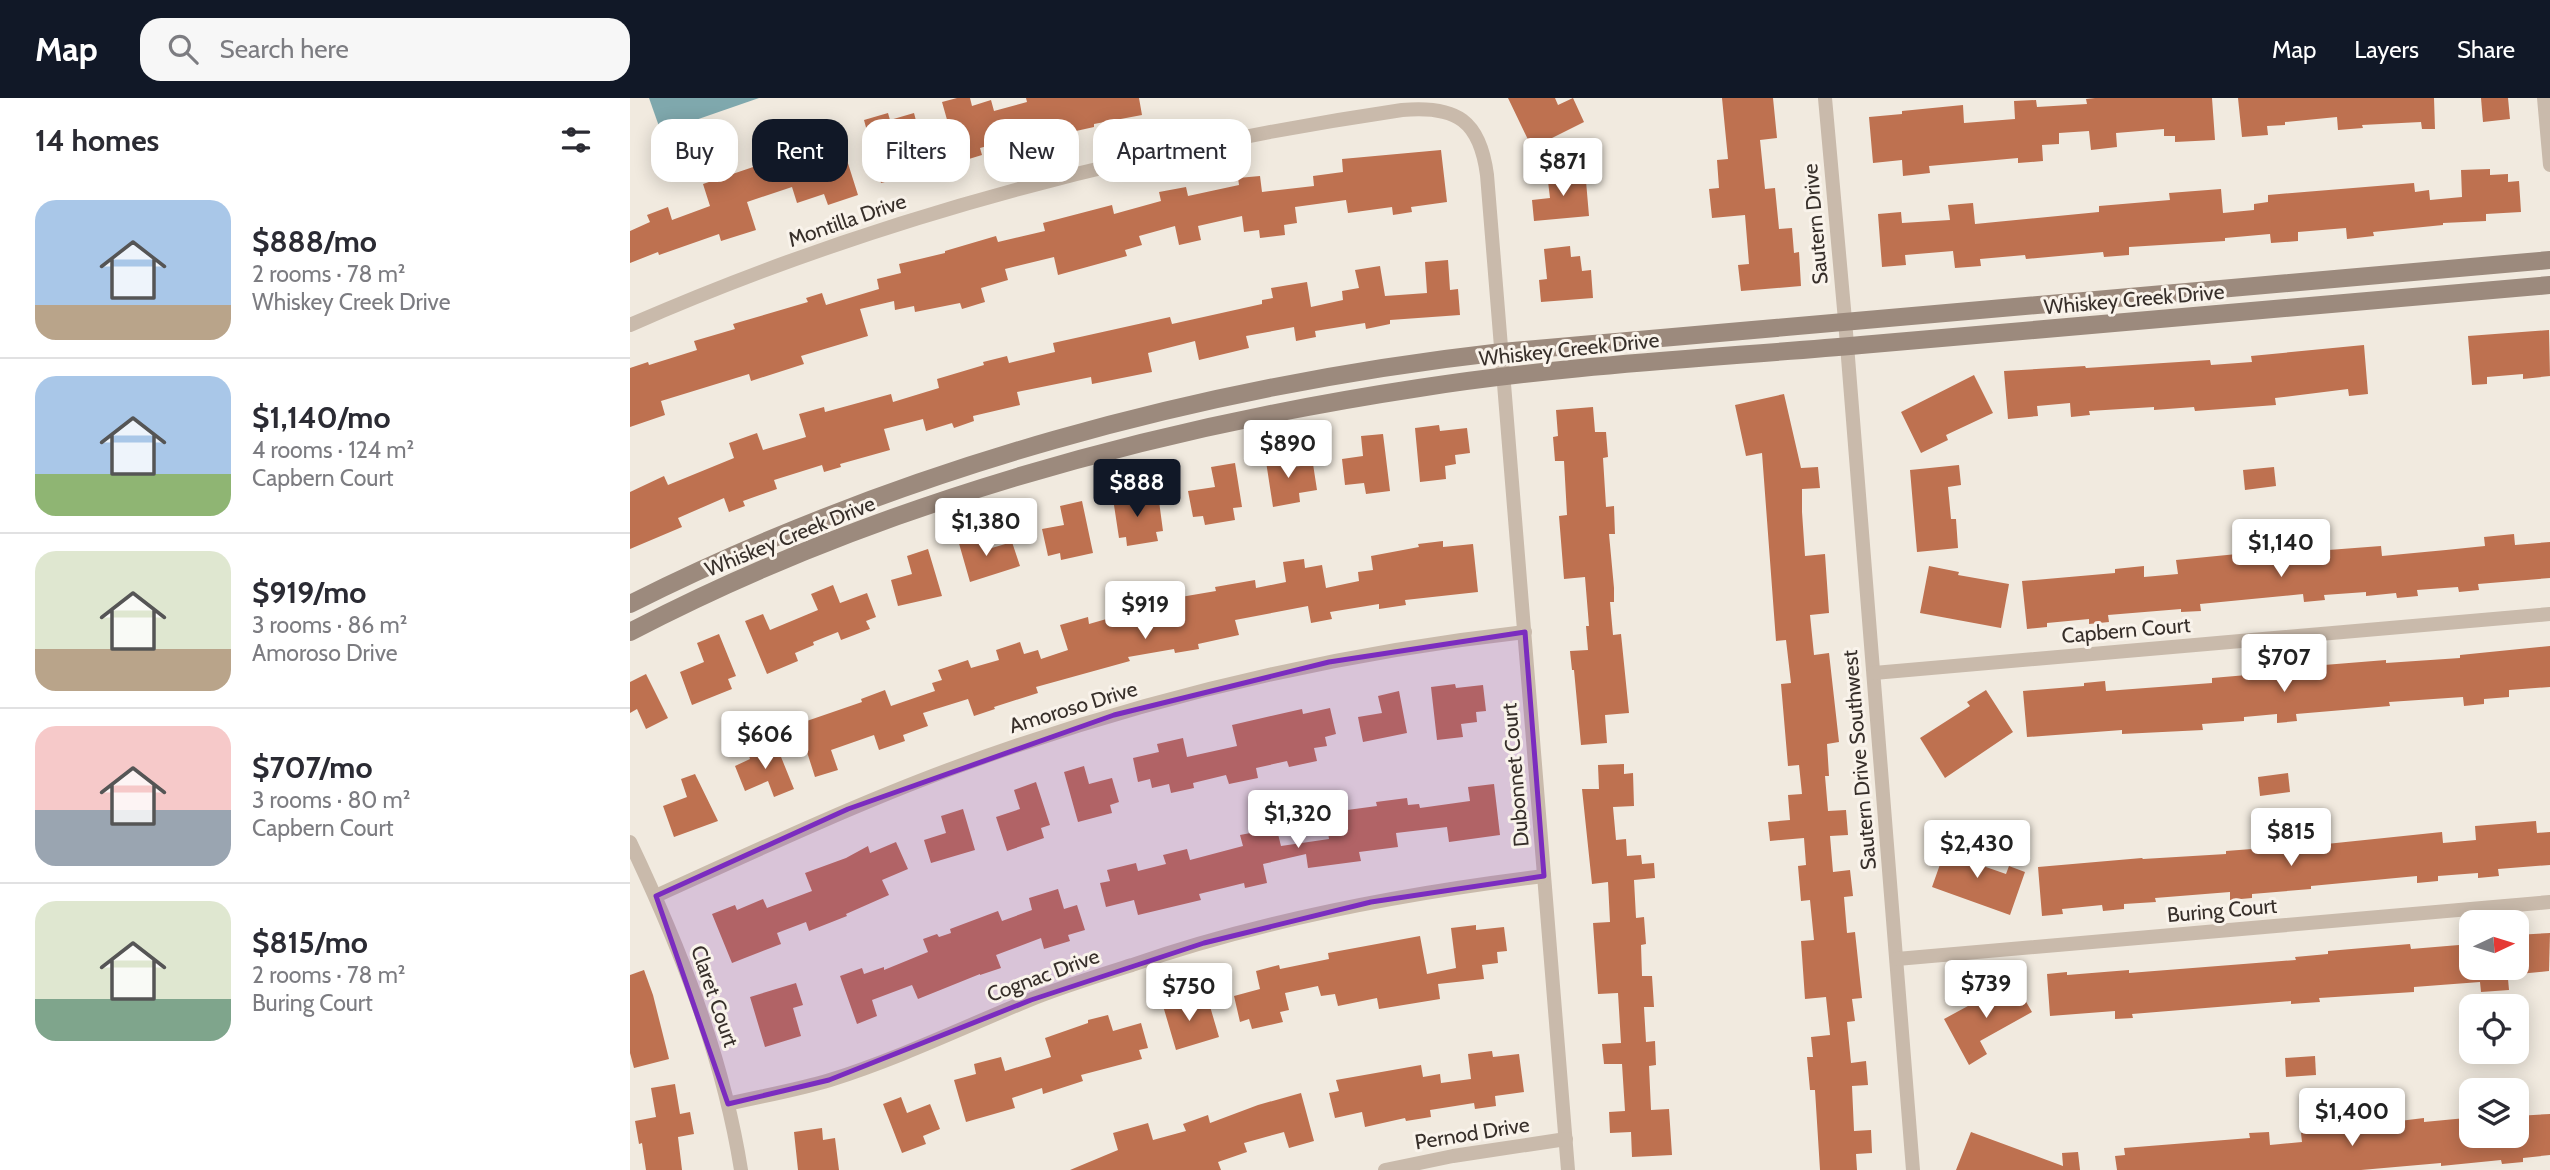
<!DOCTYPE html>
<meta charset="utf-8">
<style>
:root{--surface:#fff;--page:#f7f7f7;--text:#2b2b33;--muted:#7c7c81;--line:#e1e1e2;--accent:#111827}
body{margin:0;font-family:Cabin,sans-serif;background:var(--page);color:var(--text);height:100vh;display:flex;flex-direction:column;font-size:26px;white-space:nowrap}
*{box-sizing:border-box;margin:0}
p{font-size:23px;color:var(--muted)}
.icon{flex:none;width:38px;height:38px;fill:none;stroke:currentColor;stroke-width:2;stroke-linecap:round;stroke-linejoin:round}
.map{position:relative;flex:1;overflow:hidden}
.details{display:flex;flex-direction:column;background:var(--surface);width:630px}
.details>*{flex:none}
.top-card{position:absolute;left:21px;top:21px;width:665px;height:63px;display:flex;gap:14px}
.needle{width:46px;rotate:86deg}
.controls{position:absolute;left:1829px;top:812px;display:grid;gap:14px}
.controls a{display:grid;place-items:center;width:70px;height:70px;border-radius:14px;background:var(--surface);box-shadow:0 4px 18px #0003;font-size:35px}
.price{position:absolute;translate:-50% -60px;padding:0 16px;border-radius:7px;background:#fff;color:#222;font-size:23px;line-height:46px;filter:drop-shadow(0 2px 4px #0008)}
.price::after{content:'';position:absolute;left:50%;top:42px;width:21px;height:16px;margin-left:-10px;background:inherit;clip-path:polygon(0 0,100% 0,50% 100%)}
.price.active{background:var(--accent);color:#fff}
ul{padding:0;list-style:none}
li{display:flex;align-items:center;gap:21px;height:175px;padding:0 35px}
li+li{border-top:2px solid var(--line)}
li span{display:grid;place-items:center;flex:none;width:196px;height:140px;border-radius:21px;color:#555}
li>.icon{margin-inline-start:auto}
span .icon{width:84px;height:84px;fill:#fffc;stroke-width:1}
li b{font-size:30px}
h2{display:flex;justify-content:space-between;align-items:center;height:84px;padding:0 35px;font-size:30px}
.pill{padding:0 24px;border-radius:21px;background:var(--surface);box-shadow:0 4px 18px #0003;font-size:24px;line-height:63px}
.pill.active{background:var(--accent);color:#fff}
header{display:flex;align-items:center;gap:42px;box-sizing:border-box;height:98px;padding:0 35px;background:var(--accent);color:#fff}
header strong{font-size:33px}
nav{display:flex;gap:38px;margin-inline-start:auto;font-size:24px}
.search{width:490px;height:63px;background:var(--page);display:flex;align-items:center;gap:18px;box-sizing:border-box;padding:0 24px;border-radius:21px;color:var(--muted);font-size:26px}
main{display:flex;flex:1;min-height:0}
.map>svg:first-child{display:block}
</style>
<header>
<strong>Map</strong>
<div class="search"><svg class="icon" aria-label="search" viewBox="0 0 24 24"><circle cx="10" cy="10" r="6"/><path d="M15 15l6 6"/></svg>Search here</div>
<nav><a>Map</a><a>Layers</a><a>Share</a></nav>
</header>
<main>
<section class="details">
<h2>14 homes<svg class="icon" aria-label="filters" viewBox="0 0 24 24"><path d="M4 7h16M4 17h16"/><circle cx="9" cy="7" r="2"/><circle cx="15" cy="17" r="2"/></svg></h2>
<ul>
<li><span style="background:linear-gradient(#a9c7e8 75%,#b9a48a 0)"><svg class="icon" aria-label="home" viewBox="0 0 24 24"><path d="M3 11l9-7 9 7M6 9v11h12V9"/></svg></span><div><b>$888/mo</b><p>2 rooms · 78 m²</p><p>Whiskey Creek Drive</p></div></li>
<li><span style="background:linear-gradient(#a9c7e8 70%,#8fb573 0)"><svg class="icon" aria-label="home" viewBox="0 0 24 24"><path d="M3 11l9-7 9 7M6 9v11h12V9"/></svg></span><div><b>$1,140/mo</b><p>4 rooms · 124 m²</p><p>Capbern Court</p></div></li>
<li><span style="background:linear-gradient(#dfe7d0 70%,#b9a48a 0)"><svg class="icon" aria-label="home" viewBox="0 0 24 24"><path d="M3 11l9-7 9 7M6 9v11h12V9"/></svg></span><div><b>$919/mo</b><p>3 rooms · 86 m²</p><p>Amoroso Drive</p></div></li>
<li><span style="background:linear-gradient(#f6c9c9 60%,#9aa5b1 0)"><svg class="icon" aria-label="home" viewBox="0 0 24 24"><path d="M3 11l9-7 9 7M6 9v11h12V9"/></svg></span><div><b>$707/mo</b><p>3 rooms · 80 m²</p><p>Capbern Court</p></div></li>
<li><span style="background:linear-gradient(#dfe7d0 70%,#7fa58c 0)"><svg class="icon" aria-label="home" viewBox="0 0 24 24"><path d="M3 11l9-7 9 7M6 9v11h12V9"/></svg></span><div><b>$815/mo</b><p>2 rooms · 78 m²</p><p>Buring Court</p></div></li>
</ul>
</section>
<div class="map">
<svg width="1920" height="1072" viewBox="0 0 1920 1072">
<rect width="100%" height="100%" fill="#f1eadf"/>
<!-- water -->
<path fill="#7fa8ad" d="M19 0H129L31 34Z"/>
<!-- building -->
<g fill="#be7150">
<path d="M327 0H340L342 8 361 2 364 13 397 4 396 0H509L512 17 464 26V29L437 35 434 24 382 36 383 41 350 50 352 57 329 64 312 4Z"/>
<path d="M878 0H925L928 7 943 0 954 24 902 50Z"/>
<path d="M1092 0H1143L1147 40 1130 42 1135 91 1145 90 1149 131 1162 130 1164 155 1169 154 1171 188 1111 193 1108 167 1119 166 1115 117 1082 120 1079 91 1089 90 1087 62 1098 61Z"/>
<path d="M1465 0H1582L1585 42 1545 44V38H1534V31L1486 35 1487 49 1461 52 1459 33 1429 35V46L1412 47 1413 63 1388 65V60L1299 68 1300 75 1273 78 1272 62 1243 65 1239 19 1272 16V13L1333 7 1334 25 1385 21 1384 3 1406 2 1407 9 1457 6 1456 1Z"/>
<path d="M1608 0H1804L1805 31H1792L1791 24 1732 27 1733 30 1708 32 1707 19 1655 24V27L1637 28 1638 37 1612 39Z"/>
<path d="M1851 0H1878L1880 21 1853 24Z"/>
<path d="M258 15 260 22 284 15 295 57 270 64 274 79 251 85 234 22Z"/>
<path d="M209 37 228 97 198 107 194 96 167 105 162 89 117 104 126 132 91 143 89 136 29 157 28 154 0 165V133L20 124 17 117 38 109 42 122 80 108 73 86 132 66 133 68 167 57 168 61 198 52 194 41Z"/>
<path d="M811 52 817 104 781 109 782 114 763 117 762 109 718 115 716 102 665 109 667 125 654 127 655 137 630 140 629 132 614 134 612 118 568 128 571 142 549 147 545 128 509 138 512 147 495 152 497 158 428 177 424 159 375 171 378 182 351 190 355 204 332 211 330 205 285 214 284 208 265 212 264 203 230 211 238 238 171 258 174 266 121 283 119 276 31 303 35 317 0 329V270L18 264 19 267 67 252 64 243 105 231 103 226 178 204 176 200 192 195 196 207 249 191 247 181 271 175 269 166 315 155V153L366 138 368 144 415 133 413 125 482 107 484 116 531 103 529 94 556 89 558 98 609 87 608 80 630 78 632 94 684 88 683 78 713 74 712 61Z"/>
<path d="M1860 71V77L1878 76V84L1889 83 1891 114 1856 116V123L1813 125V127L1743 134 1744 138 1717 141 1716 130 1668 134V143L1641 145 1640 136 1595 140V143L1499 149V157L1474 159 1473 154 1396 161 1395 157 1350 161 1351 168 1325 170 1323 153 1275 157 1276 167 1252 169 1248 116 1271 114 1272 125 1320 122 1318 107 1343 105 1345 126 1469 114V108L1540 102 1539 95 1591 91 1593 115 1624 112V106L1638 104V97L1784 85 1785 94 1799 92 1800 102 1832 99 1831 72Z"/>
<path d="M947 72 948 84 956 83 959 118 904 123 902 102 920 100 917 75Z"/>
<path d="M940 148 941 159 950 158 952 173 961 172 963 200 911 204 909 182 917 181 914 151Z"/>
<path d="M818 162 820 192 828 191 830 217 760 222V226L736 231 735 225 685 233 686 239 666 243 664 229 616 238 619 250 569 262 565 243 518 255 522 274 462 286 461 279 387 294 390 307 343 318 344 323 324 330 322 325 296 333 293 321 254 331 260 352 210 366 211 369 194 374 192 367 144 382 147 391 113 403 115 408 99 414 94 400 48 420 52 429 0 451V394L34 378 38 387 104 360 99 345 127 335 133 352 176 339 169 316 194 309 195 314 261 296 263 304 309 290 307 281 354 267 353 264 377 258 379 265 425 254 423 245 540 219 542 226 632 206V202L643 200 641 190 677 184 681 209 713 202 712 193 729 190 725 172 750 168 755 198 797 195 795 164Z"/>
<path d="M1919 232 1920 278 1893 281V276L1857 279V286L1842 287 1838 238Z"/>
<path d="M1734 247 1738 296 1719 298 1718 291 1645 300 1646 307 1565 313 1564 309 1524 312V309L1459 313 1460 317 1441 319 1440 305 1407 308 1408 318 1378 321 1374 273 1455 268 1456 270 1580 262 1581 267 1622 264 1621 258Z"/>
<path d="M1344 277 1363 315 1316 337 1318 342 1291 355 1271 314Z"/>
<path d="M1154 296 1171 370 1188 369 1190 390 1172 391V414L1175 458 1195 456 1199 515 1180 517 1184 557 1199 555 1209 644 1197 646 1199 678H1195L1198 713 1216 712 1218 737 1200 738 1203 774 1220 772 1223 798 1214 799 1217 835 1225 834 1232 900 1222 901 1225 923 1217 924 1221 965 1236 963 1238 987 1222 988 1224 1033 1241 1032 1242 1055 1226 1056 1227 1072H1190L1185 992H1180L1177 959H1183L1181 939 1200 937 1196 899 1175 901 1171 843 1184 842 1180 802 1171 803 1168 768 1176 767 1174 740 1140 743 1138 724 1160 722 1158 697 1172 696 1169 667 1158 668 1151 586 1161 585 1156 542 1146 543 1132 355 1116 358 1105 307Z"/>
<path d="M963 309 965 334H976L978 359 973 360 976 409 984 408 985 436H979L984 490V504H980L983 537 991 536 999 615 975 617 977 645 951 647 944 572H942L940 553 958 552 956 528H959L955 479 934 481 929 418 937 417 934 363H925L923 339 928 338 926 312Z"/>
<path d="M809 327 810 333 837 330 840 355 825 357 826 366 815 368 816 381 790 384 785 330Z"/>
<path d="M753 336 760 393 736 396 734 385 715 387 712 361 733 358 731 338Z"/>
<path d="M655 353 658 370 683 366 687 392 669 395 670 404 643 409 635 357Z"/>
<path d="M605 365 612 409 603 410 605 422 575 427 573 418 563 419 558 393 585 389 581 369Z"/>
<path d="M1329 367 1331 387 1318 389 1321 421H1326L1328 450 1287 454 1280 372Z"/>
<path d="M1644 369 1646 388 1615 392 1613 372Z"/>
<path d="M500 391 502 407 529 403 533 433 526 434 528 443 497 448 496 439 489 440 482 394Z"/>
<path d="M452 403 463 455 431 462 430 455 418 458 412 431 434 427 430 408Z"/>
<path d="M350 435 355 452 382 444 390 468 340 484 328 442Z"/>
<path d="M1884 436 1885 447 1920 444V480L1848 486 1849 492 1829 494 1828 489 1787 492 1788 498 1767 500 1766 495 1736 498V494L1694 497 1695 502 1674 504 1673 496 1570 506 1571 513 1551 514V511L1478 517 1479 524 1459 526V521L1417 525V529L1397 531 1392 483 1485 475V471L1514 468V479L1548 476 1546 462 1659 451V455L1751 448 1752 458 1816 452 1855 448 1854 439Z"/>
<path d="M813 443V449L843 446 848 494 775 502 776 507 749 511V506L700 514 702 521 681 525 678 508 605 522 609 537 568 546 569 551 545 555 544 551 498 559 500 563 406 589 408 595 364 609 365 611 344 618 338 601 293 615 298 628 273 637 275 643 249 652 244 637 201 652 208 672 185 679 168 626 232 604 231 601 255 592 261 608 305 593 302 585 312 582 308 572 338 562 341 570 369 562 366 552 390 544 394 556 408 552 411 561 438 552 430 527 458 519 459 526 487 518 488 523 536 514 533 502 586 493 585 489 625 482 626 490 656 484 653 464 674 461 675 470 692 467 696 490 729 483 728 474 743 472 741 458 789 449 788 446Z"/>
<path d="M298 451 312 498 268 508 261 482 282 476 277 458Z"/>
<path d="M1299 468 1329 474 1328 477 1379 486 1371 530 1290 515Z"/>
<path d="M203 487 210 505 237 495 246 519 236 523 240 531 211 542 208 534 183 544 184 547 165 555 168 563 137 576 115 523 133 516 140 532 188 512 181 496Z"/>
<path d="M89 536 106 578 98 581 102 591 62 607 50 574 74 564 67 545Z"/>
<path d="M1920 548V589L1879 592V599L1854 601V606L1834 608 1833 599 1759 604 1760 608 1666 616 1667 623 1647 625V616L1614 619V623L1572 626 1573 632 1492 636V632L1397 639 1393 593 1454 588V585L1475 583 1476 593 1582 585V580L1675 572V566L1694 564V567L1756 562V565L1830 560V557Z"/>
<path d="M16 576 38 620 16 631 7 611 0 615V584Z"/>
<path d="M825 586 826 590 853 587 856 613 846 614 847 624 831 626 833 639 807 642 801 589Z"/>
<path d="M1356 592 1383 634 1315 680 1290 640 1340 608 1337 604Z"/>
<path d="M769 593 777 635 733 644 728 619 752 615 748 598Z"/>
<path d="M700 610 706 636 695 639 697 648 684 650 687 663 659 669 657 663 626 670 628 680 599 686 596 677 563 685 564 690 541 695 539 686 522 690 520 681 508 684 503 660 529 654 527 646 553 640 557 659 607 648 602 627 672 611 673 616Z"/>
<path d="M145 644 164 691 144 699 138 683 115 693 105 668 120 661 118 655Z"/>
<path d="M994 666V676L1003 675 1004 708 983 709 986 742 996 741 997 758 1011 757 1012 766 1024 765 1025 780 1004 782 1006 820 1014 819 1016 846 1011 847 1012 878H1022L1024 909H1014L1016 944 1025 943 1026 967 1019 968 1021 1012 1039 1011 1042 1057 1002 1059 1001 1034 980 1035 979 1014 995 1013 992 966H974L972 946 991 945 988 895 968 896 963 825 980 824 978 784 962 786 952 691H969L968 667Z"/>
<path d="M454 668 459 686 482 680 489 704 480 707 482 715 448 724 434 674Z"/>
<path d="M1658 675 1660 694 1630 698 1628 679Z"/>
<path d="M65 676 88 723 44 739 33 708 57 699 51 681Z"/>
<path d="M406 684 420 727 411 730 414 740 377 753 366 719 390 711 384 692Z"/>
<path d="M864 686 870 737 819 744 817 729 766 735 768 749 729 754 731 763 678 770 676 756 633 766 637 785 615 790 614 785 569 796 571 802 508 817 504 802 476 809 470 785 480 783 477 772 506 765 508 773 536 766 533 757 557 751 560 762 613 748 610 737 636 732 637 738 648 736 651 748 699 741 695 715 747 708 746 704 777 700 778 707 789 706 790 710 840 703 838 689Z"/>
<path d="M333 711 345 752 301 765 294 742 316 735 311 718Z"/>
<path d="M1906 723 1907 735 1920 734V767L1868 771 1869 778 1848 780V775L1808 778V783L1787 785V778L1681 788V791L1622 796V800L1600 802V794L1525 800 1526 804 1494 806V811L1473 813 1472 807 1432 811 1433 816 1412 818 1408 769 1512 760 1513 761 1596 756V753L1648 749 1647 746 1677 743V748L1812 734 1813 745 1846 742 1845 728Z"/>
<path d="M1319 741 1341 749 1336 762 1376 776 1379 768 1395 774 1380 817 1302 789Z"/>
<path d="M266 744 278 771 252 782 259 797 216 816 217 818 179 833 176 824 147 835 151 846 102 865 82 816 105 807 107 812 133 801 137 810 182 793 175 775 216 760 238 748 240 755Z"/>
<path d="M428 791 434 811 447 807 455 832 438 837 440 843 414 851 411 840 366 857 371 870 350 877V876L288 901 282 887 242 902 247 918 227 926 210 878 232 870 234 876 254 869V872L298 854 293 841 307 836 309 839 321 835 320 831 368 813 372 823 402 812 399 800Z"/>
<path d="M846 827V832L874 829 877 853 867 854 868 865 852 867 854 881 808 886 810 901 749 911 747 900 708 908 705 896 691 898 688 888 655 895 659 912 650 914 653 924 622 931 619 921 610 924 604 898 630 891 626 873 649 867 650 871 699 861 698 855 790 838 797 876 826 870 821 830Z"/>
<path d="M1920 835 1919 873 1889 876 1886 837Z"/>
<path d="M1780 846 1781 851 1841 846V870H1877L1879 892 1851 894 1850 884 1784 889V894L1689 900 1690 904 1661 906V903L1502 916 1503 920 1485 921V913L1420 918 1417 876 1437 874V877L1499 872V875L1666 862 1665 859 1698 856V853Z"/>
<path d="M14 872 23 897 39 961 4 970 0 955V877Z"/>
<path d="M1384 883 1402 914 1350 943 1357 956 1339 967 1314 921Z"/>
<path d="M166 885 173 907 163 910 171 938 135 949 120 899Z"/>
<path d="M551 896 556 912 579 905 589 939 546 952 531 901Z"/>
<path d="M478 917 483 933 511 925 518 950 509 952 512 961 451 977 453 983 413 996 412 990 382 1000 385 1010 336 1024 324 982 346 976 344 966 371 959 375 973 421 959 415 940 458 925V922Z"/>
<path d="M862 953 863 959 889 956 894 994 865 998 866 1008 845 1011 844 1005 800 1012 801 1019 776 1023 775 1020 735 1029 732 1014 705 1020 699 995 709 993 706 982 791 967 793 979 810 976 811 985 841 981 838 956Z"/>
<path d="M1685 958 1686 977 1656 979 1655 960Z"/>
<path d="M45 986 50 1016 60 1014 64 1036 48 1039 52 1072H16L12 1045 9 1046 5 1023 26 1019 21 990Z"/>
<path d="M671 995 684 1043 659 1050 654 1034 614 1045 617 1054 588 1064 591 1072H440L488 1052 483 1035 518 1025 523 1042 556 1033 553 1026 578 1017 580 1025 628 1007Z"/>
<path d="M271 999 277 1015 300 1006 310 1031 293 1038 296 1046 272 1055 253 1006Z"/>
<path d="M1920 1016V1057L1893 1060V1064L1872 1066 1871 1062 1811 1068V1065L1731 1072H1487L1485 1058 1495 1057 1494 1050 1620 1040 1619 1035 1639 1034 1640 1047 1672 1044 1671 1035 1794 1020V1024L1836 1020 1837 1033 1841 1032V1038H1886V1018Z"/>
<path d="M192 1030 193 1042 205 1040 209 1072H168L164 1034Z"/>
<path d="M1341 1034 1433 1068 1432 1055 1448 1054 1450 1072H1326Z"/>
</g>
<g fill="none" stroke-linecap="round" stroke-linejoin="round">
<!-- street -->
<g stroke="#c9baab" stroke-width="14">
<path d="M1195 0 1215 222 1283 1072"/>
<path d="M1914 0 1920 67"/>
<path d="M0 227C246 119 508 51 772 12 827 7 850 23 857 77L938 1072"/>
<path d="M1244 575 1920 516"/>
<path d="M0 744C49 847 93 958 111 1072"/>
<path d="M26 798C123 754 219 709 318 672 504 603 698 556 895 534"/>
<path d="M1267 861 1920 804"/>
<path d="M98 1006C132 998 167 992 200 982 267 961 332 930 397 903 431 889 467 878 502 867 635 821 775 795 914 778"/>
<path d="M755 1072 823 1058 936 1041"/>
</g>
<!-- secondary -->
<g stroke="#9c8a7d" stroke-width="18">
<path d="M0 506C271 370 571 288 872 254L1920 162"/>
<path d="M0 534C243 407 519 331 789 290 935 267 1084 260 1231 247 1461 227 1690 207 1920 187"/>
</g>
</g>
<!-- marked area -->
<path fill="#7b2cbf" fill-opacity="0.2" stroke="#7b2cbf" stroke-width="5" stroke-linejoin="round" d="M895 534 914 778 741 804 574 845 401 902 199 982 98 1006 26 798 218 711 484 617 699 564Z"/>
<g text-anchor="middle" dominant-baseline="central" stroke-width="6" stroke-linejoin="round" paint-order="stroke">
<!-- street labels -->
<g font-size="21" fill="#372f2a" stroke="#f9f3eb">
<text transform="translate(217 122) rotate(-19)">Montilla Drive</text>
<text transform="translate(1185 126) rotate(-95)">Sautern Drive</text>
<text transform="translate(1504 201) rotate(-5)">Whiskey Creek Drive</text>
<text transform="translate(939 251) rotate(-6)">Whiskey Creek Drive</text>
<text transform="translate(160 438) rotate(-22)">Whiskey Creek Drive</text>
<text transform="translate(1496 532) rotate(-5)">Capbern Court</text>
<text transform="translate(443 609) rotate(-17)">Amoroso Drive</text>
<text transform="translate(1229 662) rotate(-95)">Sautern Drive Southwest</text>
<text transform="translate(885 677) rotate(-95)">Dubonnet Court</text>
<text transform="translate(1592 812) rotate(-5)">Buring Court</text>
<text transform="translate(413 877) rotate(-20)">Cognac Drive</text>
<text transform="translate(85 898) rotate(71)">Claret Court</text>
<text transform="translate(842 1035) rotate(-9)">Pernod Drive</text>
</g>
</g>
</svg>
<div class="controls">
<a><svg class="needle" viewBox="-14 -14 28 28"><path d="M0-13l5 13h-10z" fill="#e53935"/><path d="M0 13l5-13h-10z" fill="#7c7c81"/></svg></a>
<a><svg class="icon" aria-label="locate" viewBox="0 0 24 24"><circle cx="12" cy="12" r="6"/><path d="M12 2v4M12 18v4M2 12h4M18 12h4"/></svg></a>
<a><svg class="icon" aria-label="layers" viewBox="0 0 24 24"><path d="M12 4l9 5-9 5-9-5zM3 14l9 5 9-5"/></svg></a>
</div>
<b class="price" style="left:933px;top:100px">$871</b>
<b class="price" style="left:658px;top:382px">$890</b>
<b class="price active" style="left:507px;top:421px">$888</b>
<b class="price" style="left:356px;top:460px">$1,380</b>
<b class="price" style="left:1651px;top:481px">$1,140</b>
<b class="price" style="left:515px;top:543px">$919</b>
<b class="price" style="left:1654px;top:596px">$707</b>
<b class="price" style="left:135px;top:673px">$606</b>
<b class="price" style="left:668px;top:752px">$1,320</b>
<b class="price" style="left:1661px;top:770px">$815</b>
<b class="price" style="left:1347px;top:782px">$2,430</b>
<b class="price" style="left:1356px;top:922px">$739</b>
<b class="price" style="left:559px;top:925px">$750</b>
<b class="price" style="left:1722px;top:1050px">$1,400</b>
<div class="top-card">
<a class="pill">Buy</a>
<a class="pill active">Rent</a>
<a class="pill">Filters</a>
<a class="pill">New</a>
<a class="pill">Apartment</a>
</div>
</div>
</main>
